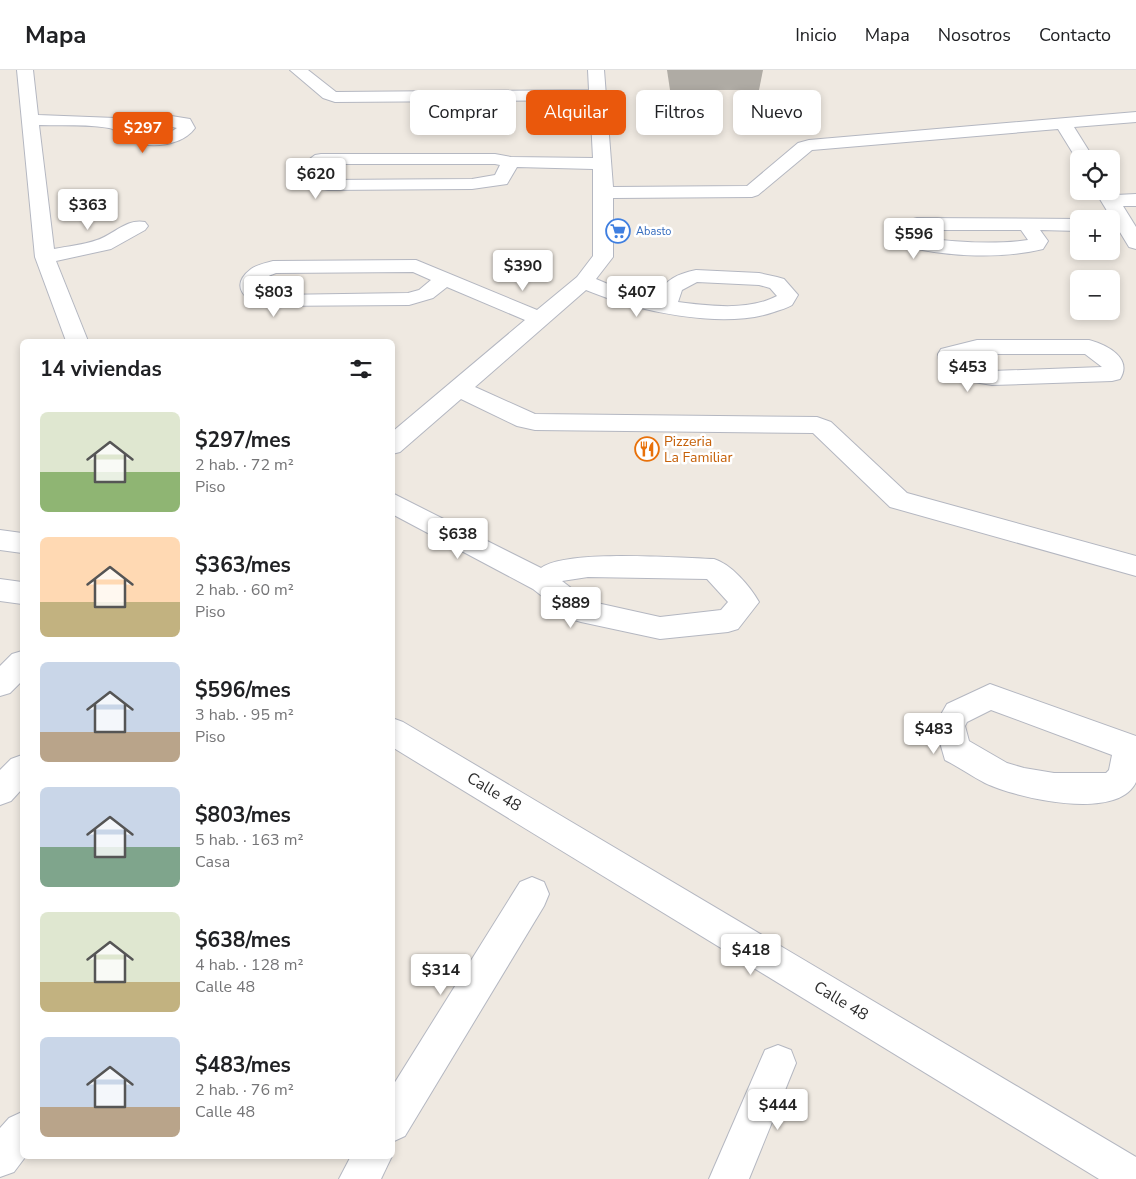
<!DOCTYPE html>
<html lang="es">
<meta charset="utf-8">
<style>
:root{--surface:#fff;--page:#f2f2f2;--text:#202124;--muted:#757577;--line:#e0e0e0;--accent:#ea580c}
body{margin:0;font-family:"Nunito Sans",sans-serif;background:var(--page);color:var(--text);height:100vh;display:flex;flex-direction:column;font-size:19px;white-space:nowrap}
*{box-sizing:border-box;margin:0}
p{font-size:16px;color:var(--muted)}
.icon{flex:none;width:28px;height:28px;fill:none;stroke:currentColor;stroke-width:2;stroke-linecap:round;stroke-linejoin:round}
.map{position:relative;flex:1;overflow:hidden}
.sheet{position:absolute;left:20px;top:269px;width:375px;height:820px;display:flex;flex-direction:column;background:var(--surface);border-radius:8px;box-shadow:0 2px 8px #0003}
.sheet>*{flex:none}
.top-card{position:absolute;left:410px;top:20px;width:475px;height:45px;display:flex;gap:10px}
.fabs{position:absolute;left:1070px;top:80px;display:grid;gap:10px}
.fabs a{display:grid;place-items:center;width:50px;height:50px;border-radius:8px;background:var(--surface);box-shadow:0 2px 8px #0003;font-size:25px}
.price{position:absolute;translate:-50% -42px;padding:0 11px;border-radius:5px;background:#fff;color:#222;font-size:16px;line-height:32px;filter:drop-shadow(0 1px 2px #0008)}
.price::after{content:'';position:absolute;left:50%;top:30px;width:15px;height:11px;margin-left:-8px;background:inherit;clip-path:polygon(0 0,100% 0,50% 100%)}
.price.selected{background:var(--accent);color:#fff}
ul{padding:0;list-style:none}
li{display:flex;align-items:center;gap:15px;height:125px;padding:0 20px}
li span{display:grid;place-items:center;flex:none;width:140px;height:100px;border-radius:8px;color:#555}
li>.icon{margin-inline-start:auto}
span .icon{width:60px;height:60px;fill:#fffc;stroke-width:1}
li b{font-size:21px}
h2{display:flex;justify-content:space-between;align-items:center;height:60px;padding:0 20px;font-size:21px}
.pill{padding:0 18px;border-radius:8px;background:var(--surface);box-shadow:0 2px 8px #0003;font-size:18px;line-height:45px}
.pill.selected{background:var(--accent);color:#fff}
header{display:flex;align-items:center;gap:30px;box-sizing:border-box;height:70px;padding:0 25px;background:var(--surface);border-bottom:1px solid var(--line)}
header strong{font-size:24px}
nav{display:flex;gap:28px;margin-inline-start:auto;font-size:18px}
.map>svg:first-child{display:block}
</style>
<header>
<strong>Mapa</strong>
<nav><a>Inicio</a><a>Mapa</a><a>Nosotros</a><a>Contacto</a></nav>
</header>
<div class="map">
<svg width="1136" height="1109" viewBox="0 0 1136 1109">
<rect width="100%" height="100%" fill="#efe9e1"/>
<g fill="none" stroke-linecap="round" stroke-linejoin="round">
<!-- minor casing -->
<g stroke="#b4b7c1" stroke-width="2">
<g id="minor">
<path d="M17 0H33L38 45 115 48 159 44 190 49 195 58C182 76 151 79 131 71 123 68 117 59 109 58 86 54 62 56 39 55L54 179C68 176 84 175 97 170 113 165 127 148 145 152L148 156 145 160 111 179 56 191 88 271H66L35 187ZM159 54 177 58C164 68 144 66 131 57Z"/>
<path d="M290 0H308L336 22 589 20 588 0H604L613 117 747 116 798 73 809 70 1136 42V52L1074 57 1094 89H1079V93L1058 59 812 80 758 125 752 127 613 128V187L596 209 622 220 658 228C664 209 678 204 696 200L759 203 777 207 784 209 798 225C796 228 794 232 792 235 788 238 779 240 774 242 722 260 636 241 586 220L475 317 535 344 817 347 831 352 907 423 1136 486V506L890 437 813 363 535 360 517 356 461 329 400 382 392 384V362L525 250 447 217 433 228 409 235 265 236C245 231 229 216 251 199 256 195 266 193 273 191L416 190 537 240 577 207 593 186V99L517 97 507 114 472 119 328 120 298 115 295 111V100L315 85 321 84H495L511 87 593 88 590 30 335 32 323 28ZM325 94H495L500 95 495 105 472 109 328 110 313 107V102ZM413 202 431 210 419 220 408 223 278 225 262 221C262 209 265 207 276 203ZM697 212 759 215 770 218 777 226C749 241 709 236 678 232L682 220Z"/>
<path d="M1111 118 1116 125 1136 124V136H1123L1136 157V179L1129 177 1095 121H1111Z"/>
<path d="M917 148 1079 149V161L1040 160 1048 171 1043 179C1002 189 950 187 909 177L898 164 910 150ZM922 160H1021L1028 170C993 175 957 172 922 168L918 164Z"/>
<path d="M977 270H1089C1107 275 1133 288 1120 309L1112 311 992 315 944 307 941 302 938 284 941 279ZM977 284H1085L1102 297 992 301 962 296 961 288Z"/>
<path d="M392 423 541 498C567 479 677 488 714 489 731 494 750 516 759 532L738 559 728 562 660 569 581 552 571 549 533 519 392 444ZM588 507 707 509 728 532 721 540 660 547 588 531 562 511Z"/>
<path d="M0 460 22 463V483L0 480Z"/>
<path d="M0 509 22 512V534L0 531Z"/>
<path d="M22 581V611L10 623 0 626V596L12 584Z"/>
<path d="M990 614 1136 666V712C1118 752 1016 728 985 713 971 706 959 697 945 690L935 655 947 634ZM991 640 1112 685 1109 700 1106 703H1054L1024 698 1007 693 969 671 965 656 967 652Z"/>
<path d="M392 648 403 652 1136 1087V1109H1099L392 677Z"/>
<path d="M22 685V719L11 731 0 735V700L11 689Z"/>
<path d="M532 807 544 812 549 824 544 836 405 1066 392 1072V1017L520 812Z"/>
<path d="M778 975 791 980 796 993 749 1109H709L765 980Z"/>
<path d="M22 1042V1086H26L14 1102 0 1107V1058L9 1048Z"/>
<path d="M351 1086H392L381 1109H339Z"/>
</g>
</g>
<!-- minor -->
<use href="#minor" fill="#fff" fill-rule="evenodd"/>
</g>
<!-- wall -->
<path fill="#afaba4" d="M667 0H763L759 20H670Z"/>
<!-- icons -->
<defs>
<g id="supermarket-ring" transform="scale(1.25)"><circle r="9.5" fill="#fff" stroke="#3f7fe0" stroke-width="1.5"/><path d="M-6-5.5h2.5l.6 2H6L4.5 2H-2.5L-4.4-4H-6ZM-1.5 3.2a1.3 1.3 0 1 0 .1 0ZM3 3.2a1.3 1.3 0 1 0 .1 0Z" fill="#3f7fe0"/></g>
<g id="restaurant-ring" transform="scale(1.25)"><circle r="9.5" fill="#fff" stroke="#e8710a" stroke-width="1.5"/><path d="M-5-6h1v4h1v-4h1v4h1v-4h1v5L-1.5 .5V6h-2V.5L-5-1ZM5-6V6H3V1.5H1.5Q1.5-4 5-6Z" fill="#e8710a"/></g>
</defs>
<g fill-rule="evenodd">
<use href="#supermarket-ring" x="618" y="161"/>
<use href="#restaurant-ring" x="647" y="379"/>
</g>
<g text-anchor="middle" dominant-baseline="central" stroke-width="5" stroke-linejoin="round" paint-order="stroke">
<!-- far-shop labels -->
<g font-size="11" fill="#366cbe" stroke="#fff" text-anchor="start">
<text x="636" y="161">Abasto</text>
</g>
<!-- food labels -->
<g font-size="14" fill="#c56008" stroke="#fff" text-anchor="start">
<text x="664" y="371">Pizzeria<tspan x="664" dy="16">La Familiar</tspan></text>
</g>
<!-- near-street labels -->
<g font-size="16" fill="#2e2e2e" stroke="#fff">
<text transform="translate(494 722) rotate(31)">Calle 48</text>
<text transform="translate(841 931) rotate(31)">Calle 48</text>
</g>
</g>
</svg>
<div class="fabs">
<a><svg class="icon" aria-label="locate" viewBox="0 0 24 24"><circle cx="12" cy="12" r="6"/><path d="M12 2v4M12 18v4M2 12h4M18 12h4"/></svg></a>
<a>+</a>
<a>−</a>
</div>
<b class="price selected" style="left:143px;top:84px">$297</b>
<b class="price" style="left:316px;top:130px">$620</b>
<b class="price" style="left:88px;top:161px">$363</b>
<b class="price" style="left:914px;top:190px">$596</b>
<b class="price" style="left:523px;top:222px">$390</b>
<b class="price" style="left:274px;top:248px">$803</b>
<b class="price" style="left:637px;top:248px">$407</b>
<b class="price" style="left:968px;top:323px">$453</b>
<b class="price" style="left:458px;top:490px">$638</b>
<b class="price" style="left:571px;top:559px">$889</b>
<b class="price" style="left:934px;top:685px">$483</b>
<b class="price" style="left:751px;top:906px">$418</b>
<b class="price" style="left:441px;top:926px">$314</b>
<b class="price" style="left:778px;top:1061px">$444</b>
<div class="top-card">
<a class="pill">Comprar</a>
<a class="pill selected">Alquilar</a>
<a class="pill">Filtros</a>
<a class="pill">Nuevo</a>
</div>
<section class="sheet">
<h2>14 viviendas<svg class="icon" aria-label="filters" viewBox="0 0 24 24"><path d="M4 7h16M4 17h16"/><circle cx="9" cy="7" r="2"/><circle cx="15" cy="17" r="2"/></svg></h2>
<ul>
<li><span style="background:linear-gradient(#dfe7d0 60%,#8fb573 0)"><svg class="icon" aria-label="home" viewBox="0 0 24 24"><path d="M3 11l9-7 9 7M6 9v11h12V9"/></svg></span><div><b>$297/mes</b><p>2 hab. · 72 m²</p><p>Piso</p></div></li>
<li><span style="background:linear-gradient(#ffd9b3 65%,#c2b280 0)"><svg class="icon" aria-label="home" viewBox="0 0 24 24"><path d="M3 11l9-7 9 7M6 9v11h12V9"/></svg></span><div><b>$363/mes</b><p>2 hab. · 60 m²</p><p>Piso</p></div></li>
<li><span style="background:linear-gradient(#c9d6e8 70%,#b9a48a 0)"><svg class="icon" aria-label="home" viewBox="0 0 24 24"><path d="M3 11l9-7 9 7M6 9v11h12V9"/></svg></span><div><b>$596/mes</b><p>3 hab. · 95 m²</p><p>Piso</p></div></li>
<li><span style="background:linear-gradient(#c9d6e8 60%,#7fa58c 0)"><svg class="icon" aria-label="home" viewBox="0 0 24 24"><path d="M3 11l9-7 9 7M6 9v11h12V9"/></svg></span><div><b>$803/mes</b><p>5 hab. · 163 m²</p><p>Casa</p></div></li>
<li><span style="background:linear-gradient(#dfe7d0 70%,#c2b280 0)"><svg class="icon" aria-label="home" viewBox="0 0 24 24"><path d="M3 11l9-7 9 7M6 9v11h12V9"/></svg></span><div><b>$638/mes</b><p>4 hab. · 128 m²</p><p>Calle 48</p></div></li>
<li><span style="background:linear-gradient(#c9d6e8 70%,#b9a48a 0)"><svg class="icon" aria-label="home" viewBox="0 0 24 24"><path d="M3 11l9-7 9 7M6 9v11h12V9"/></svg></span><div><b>$483/mes</b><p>2 hab. · 76 m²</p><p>Calle 48</p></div></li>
</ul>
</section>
</div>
